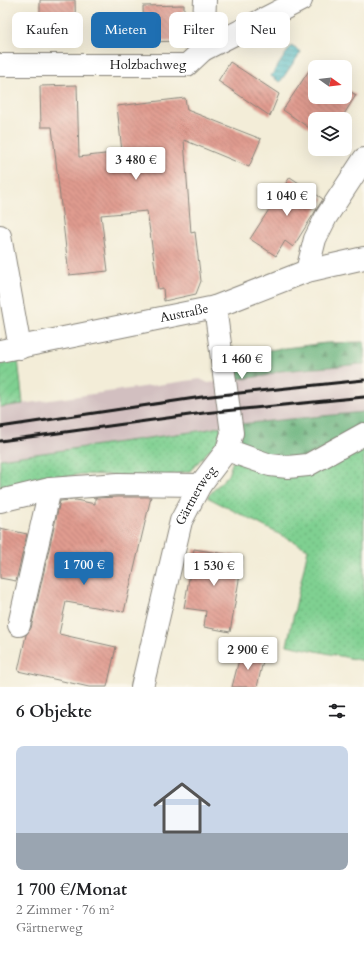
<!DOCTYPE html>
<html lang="de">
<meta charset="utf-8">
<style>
:root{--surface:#fff;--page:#f2f2f2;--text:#202124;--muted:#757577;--line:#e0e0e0;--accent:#1f6fb2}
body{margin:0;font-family:Cardo,serif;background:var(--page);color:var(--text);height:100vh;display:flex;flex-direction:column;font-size:15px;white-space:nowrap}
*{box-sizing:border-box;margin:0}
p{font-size:13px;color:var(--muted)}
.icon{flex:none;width:22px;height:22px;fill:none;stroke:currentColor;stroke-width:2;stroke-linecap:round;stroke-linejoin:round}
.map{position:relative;height:687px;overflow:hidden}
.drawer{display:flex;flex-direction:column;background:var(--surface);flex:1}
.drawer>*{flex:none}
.guide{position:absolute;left:12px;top:12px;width:340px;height:36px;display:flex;gap:8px}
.needle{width:26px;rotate:104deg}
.tools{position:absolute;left:308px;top:60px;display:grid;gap:8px}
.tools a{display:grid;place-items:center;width:44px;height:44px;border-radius:8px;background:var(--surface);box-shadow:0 4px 16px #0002;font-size:20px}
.price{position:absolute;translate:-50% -34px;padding:0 9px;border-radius:4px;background:#fff;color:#222;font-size:13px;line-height:26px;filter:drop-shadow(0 1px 2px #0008)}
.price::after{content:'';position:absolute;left:50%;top:24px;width:12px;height:9px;margin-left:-6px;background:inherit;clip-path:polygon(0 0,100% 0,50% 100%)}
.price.current{background:var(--accent);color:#fff}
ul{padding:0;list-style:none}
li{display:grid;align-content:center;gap:8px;height:212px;padding:0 16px}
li+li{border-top:1px solid var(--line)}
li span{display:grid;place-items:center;height:124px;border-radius:8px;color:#555}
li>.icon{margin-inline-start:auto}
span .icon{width:72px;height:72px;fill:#fffc;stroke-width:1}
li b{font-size:17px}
h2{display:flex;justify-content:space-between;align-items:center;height:48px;padding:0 16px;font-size:17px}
.tag{padding:0 14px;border-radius:8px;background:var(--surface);box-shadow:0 4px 16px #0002;font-size:14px;line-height:36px}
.tag.current{background:var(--accent);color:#fff}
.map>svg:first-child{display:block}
</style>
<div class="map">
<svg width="364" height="687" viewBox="0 0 364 687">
<defs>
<pattern id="grass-dots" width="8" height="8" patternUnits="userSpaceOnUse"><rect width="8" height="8" fill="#7fd091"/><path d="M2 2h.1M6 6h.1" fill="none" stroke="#6db27c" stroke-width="1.8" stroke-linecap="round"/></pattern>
<pattern id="forest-firs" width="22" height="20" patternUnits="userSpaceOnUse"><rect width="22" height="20" fill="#67b27b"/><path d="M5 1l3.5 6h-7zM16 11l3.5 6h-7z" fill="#549064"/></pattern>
<pattern id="garden-furrows" width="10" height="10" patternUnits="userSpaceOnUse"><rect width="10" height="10" fill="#7fd091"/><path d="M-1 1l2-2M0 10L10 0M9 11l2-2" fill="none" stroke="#6db27c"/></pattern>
<pattern id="water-rules" width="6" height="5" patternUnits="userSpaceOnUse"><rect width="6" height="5" fill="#49b8c1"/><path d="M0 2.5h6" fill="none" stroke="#3c959c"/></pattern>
<pattern id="building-back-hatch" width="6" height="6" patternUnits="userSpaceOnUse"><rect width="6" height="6" fill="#e09b8f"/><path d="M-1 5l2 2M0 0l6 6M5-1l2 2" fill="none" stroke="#b57e74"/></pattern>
</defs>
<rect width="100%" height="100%" fill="#fbf7ec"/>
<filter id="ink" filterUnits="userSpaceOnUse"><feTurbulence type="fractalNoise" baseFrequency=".025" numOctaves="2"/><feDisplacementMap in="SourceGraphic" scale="8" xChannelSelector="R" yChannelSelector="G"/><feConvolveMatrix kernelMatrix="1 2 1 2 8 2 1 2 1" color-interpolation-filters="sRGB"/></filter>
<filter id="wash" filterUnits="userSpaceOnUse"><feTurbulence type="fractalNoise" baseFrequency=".012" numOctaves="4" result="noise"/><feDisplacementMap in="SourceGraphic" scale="16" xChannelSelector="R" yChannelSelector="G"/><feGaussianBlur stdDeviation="0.9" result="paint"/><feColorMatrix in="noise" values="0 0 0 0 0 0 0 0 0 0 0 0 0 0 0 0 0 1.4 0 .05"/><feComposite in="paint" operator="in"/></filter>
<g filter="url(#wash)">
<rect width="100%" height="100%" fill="#f3edd8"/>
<!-- railway -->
<path fill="#d2bfc0" d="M364 364V412L215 427 205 430 0 459V407L200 379 208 383 264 376 280 371Z"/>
<!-- grass -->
<g fill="url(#grass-dots)" stroke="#4e7656">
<path d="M222 426 218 441 190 471 163 477 81 474 0 492V459L205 430Z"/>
<path d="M364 431V661L287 645 308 549 207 497 228 475 241 438Z"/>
</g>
<!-- forest -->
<g fill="url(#forest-firs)" stroke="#42674c">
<path d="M364 342V364L280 371 264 376 236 379 237 362 252 352 326 343Z"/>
<path d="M364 412V431L289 462 247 448 241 438 240 424Z"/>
</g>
<!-- garden -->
<path fill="url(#garden-furrows)" stroke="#4e7656" d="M18 359 23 404 0 407V362Z"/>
<!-- water -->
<path fill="url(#water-rules)" stroke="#326a6e" d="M291 46 301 52 280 82 271 76Z"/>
<g id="blocks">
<!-- building -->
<g fill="url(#building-back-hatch)">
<path d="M40 0H75L76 37H40Z"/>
<path d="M184 5V41L144 42 143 6Z"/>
<path d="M230 62 279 94 270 116 218 81Z"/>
<path d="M312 66 315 68V97H345V88L356 95 341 119H315V132L283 110Z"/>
<path d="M77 85 79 157 122 152 117 106 185 98 187 110 261 139 249 167 184 140 191 233 195 232 201 281 196 294 164 301 163 288 158 289 147 211 101 215 108 271 69 275 52 127H41L40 86Z"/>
<path d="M290 177 323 199 293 247 285 241 276 256 250 239Z"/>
<path d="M118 497H151L124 612 66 602 59 634 116 647 107 687H89L18 671 26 635 31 628 60 501 76 500 95 504V498Z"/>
<path d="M0 528 27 534 16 581 0 578Z"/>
<path d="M194 549 243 557 230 632 204 627 206 611 184 608Z"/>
<path d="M241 652 264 657 257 687H232Z"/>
</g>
</g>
</g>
<g filter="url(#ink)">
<use href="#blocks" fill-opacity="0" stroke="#88847a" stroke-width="1"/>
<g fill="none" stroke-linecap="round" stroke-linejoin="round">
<!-- minor casing -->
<g stroke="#88847a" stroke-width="24">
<g id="minor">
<path d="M203 50 205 0"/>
<path id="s1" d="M0 65H187L203 50 301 0"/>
<path d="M0 236 20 348"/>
<path d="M307 271 315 239 326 217 364 159"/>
<path id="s2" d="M0 351 215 307 307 271 364 258"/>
<path d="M227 450 270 465 288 467 308 465 364 434"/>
<path d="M0 501 50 489 118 484 200 485"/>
<path d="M19 625 50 489"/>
<path id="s3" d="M142 687 181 521 200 485 227 450 232 433 215 307"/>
</g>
</g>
<!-- minor -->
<use href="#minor" stroke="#fff" stroke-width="22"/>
<!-- rail -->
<g stroke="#1c1c1c" stroke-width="3">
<path d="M0 427 202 397 364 380"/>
<path d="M0 441 204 413 364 397"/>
</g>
</g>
</g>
<g text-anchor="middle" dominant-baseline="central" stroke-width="4" stroke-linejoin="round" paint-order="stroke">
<!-- street labels -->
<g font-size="13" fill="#1c1c1c" stroke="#fbf7ec">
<text stroke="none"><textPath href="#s1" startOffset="148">Holzbachweg</textPath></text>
<text stroke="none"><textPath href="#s2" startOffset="188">Austraße</textPath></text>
<text stroke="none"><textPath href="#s3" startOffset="200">Gärtnerweg</textPath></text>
</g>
</g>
</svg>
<div class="tools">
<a><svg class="needle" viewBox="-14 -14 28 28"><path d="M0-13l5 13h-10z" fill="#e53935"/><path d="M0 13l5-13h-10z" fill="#757577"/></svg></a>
<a><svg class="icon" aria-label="layers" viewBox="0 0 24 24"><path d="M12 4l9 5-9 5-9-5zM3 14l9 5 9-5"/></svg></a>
</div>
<b class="price" style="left:136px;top:181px">3 480 €</b>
<b class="price" style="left:287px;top:217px">1 040 €</b>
<b class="price" style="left:242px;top:380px">1 460 €</b>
<b class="price current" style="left:84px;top:586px">1 700 €</b>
<b class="price" style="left:214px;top:587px">1 530 €</b>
<b class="price" style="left:248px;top:671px">2 900 €</b>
<div class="guide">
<a class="tag">Kaufen</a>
<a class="tag current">Mieten</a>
<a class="tag">Filter</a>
<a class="tag">Neu</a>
</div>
</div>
<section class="drawer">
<h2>6 Objekte<svg class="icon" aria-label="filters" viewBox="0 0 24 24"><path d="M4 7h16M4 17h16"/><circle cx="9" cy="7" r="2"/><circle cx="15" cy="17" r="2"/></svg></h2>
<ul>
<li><span style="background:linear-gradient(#c9d6e8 70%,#9aa5b1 0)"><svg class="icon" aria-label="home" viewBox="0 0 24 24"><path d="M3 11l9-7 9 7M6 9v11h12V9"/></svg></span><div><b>1 700 €/Monat</b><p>2 Zimmer · 76 m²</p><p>Gärtnerweg</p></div></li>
</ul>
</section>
